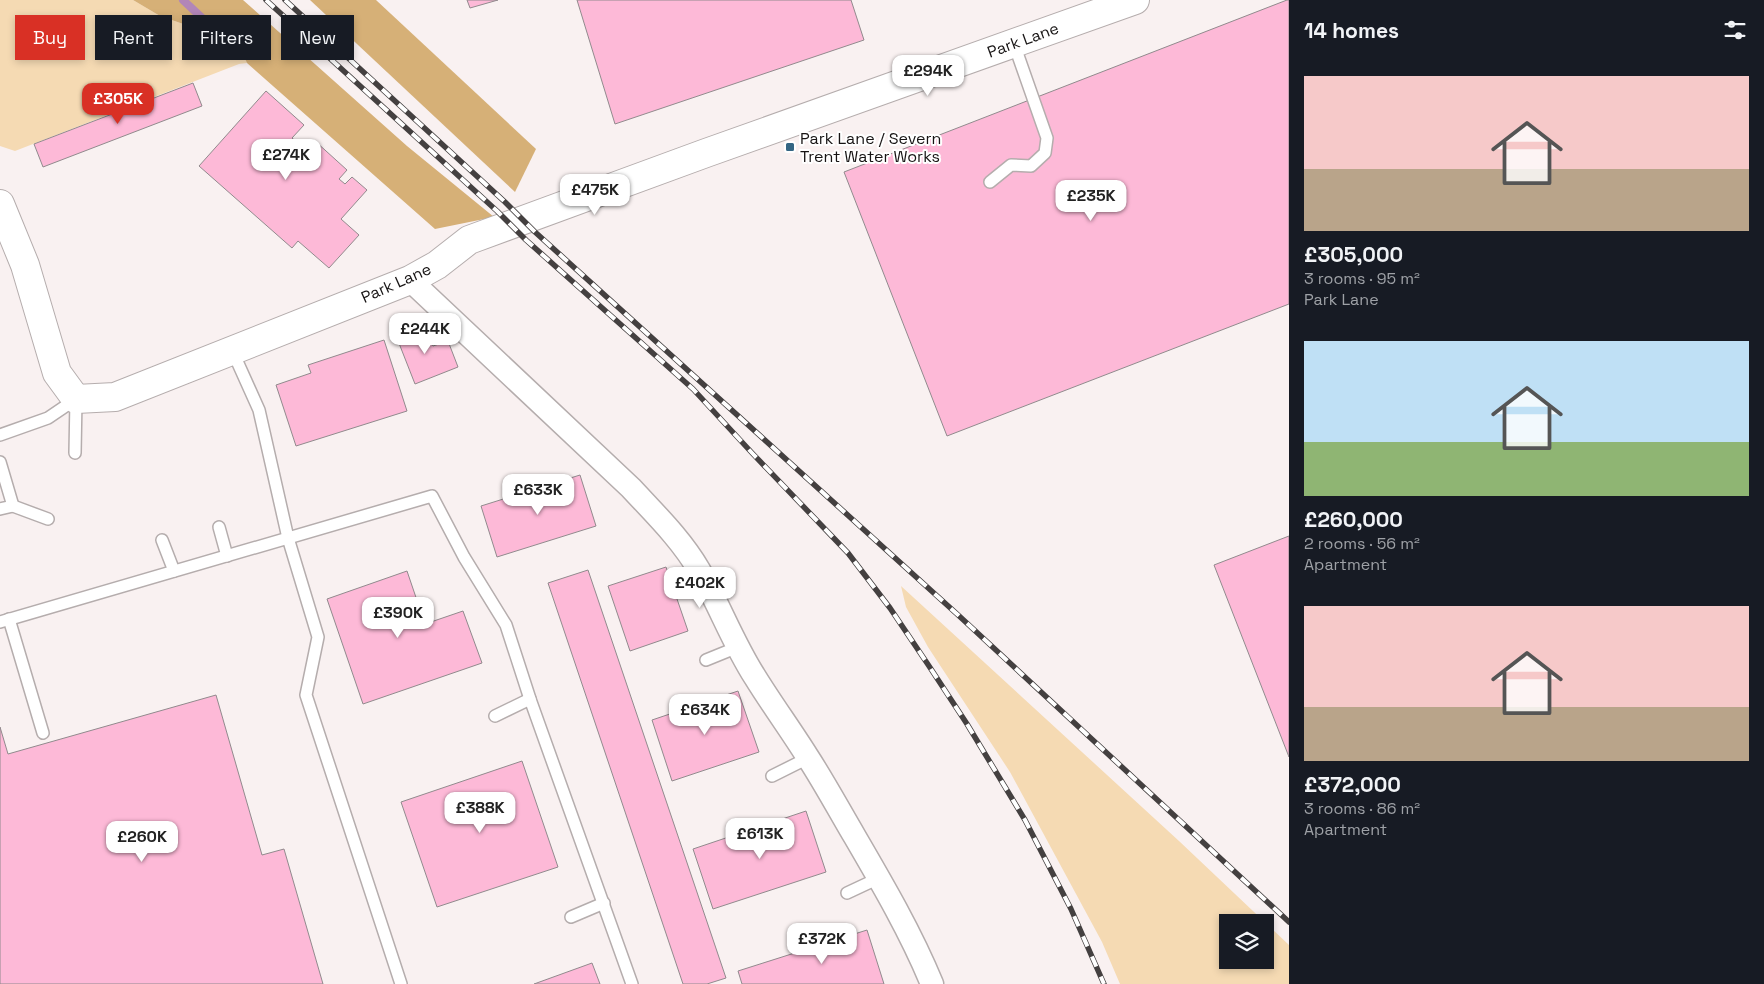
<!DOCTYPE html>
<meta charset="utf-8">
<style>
:root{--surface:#171b24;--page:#242831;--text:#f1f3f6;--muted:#9ea1a6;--accent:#d93025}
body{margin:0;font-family:"Space Grotesk",sans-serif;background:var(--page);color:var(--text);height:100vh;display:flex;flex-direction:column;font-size:19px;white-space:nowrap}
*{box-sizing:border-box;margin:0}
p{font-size:16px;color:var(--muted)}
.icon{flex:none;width:28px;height:28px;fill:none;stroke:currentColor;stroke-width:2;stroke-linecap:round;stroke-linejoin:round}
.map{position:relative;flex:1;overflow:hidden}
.drawer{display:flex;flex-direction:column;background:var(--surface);width:475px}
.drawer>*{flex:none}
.hud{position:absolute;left:15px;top:15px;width:475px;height:45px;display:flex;gap:10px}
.controls{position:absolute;left:1219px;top:914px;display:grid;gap:10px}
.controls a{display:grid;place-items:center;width:55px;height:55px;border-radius:0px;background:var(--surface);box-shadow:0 2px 8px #0003;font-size:25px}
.price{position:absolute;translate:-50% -42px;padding:0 11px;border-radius:10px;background:#fff;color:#222;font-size:16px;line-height:32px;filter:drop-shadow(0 1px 2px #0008)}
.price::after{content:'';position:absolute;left:50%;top:30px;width:15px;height:11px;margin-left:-8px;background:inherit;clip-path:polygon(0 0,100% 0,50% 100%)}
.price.active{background:var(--accent);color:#fff}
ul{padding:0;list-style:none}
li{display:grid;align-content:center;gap:10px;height:265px;padding:0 15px}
li span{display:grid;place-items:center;height:155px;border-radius:0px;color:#555}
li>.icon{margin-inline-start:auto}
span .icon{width:90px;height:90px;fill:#fffc;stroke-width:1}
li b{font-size:21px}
h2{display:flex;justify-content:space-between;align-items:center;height:60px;padding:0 15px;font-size:21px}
.chip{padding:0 18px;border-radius:0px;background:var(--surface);box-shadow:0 2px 8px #0003;font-size:18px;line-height:45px}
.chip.active{background:var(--accent);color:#fff}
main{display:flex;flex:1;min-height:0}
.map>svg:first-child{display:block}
</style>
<main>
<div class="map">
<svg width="1289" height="984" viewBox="0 0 1289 984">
<rect width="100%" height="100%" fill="#f9f1f1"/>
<!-- green -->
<g fill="#f5dab3" fill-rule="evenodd">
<path d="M0 0H133L160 16 192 27 231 29 247 63 239 64 15 151 0 146Z"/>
<path d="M901 586 1179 841 1289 945V984H1120L1102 942 1010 772 928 647 906 607ZM1265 922V960H1228V922Z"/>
</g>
<!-- forest -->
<g fill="#d6b077">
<path d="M133 0H243L407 146 494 217 435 229 247 63 231 29 192 27 160 16Z"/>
<path d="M310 0H376L536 149 515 192Z"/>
</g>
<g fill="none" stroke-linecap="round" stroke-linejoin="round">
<!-- stream -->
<path stroke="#b286b8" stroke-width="8" d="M183 0 231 45"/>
</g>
<!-- building -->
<g fill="#fdb9d7" stroke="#918a8d">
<path d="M467 0H498L470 8Z"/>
<path d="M577 0H851L864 40 615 124Z"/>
<path d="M1287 0H1289V304L947 436 844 172Z"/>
<path d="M193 83 202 106 43 167 34 144Z"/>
<path d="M266 91 304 125 292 138 307 151 315 141 347 170 339 179 345 184 352 177 367 190 341 219 359 235 329 268 298 241 292 248 199 166Z"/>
<path d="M393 328 426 331 433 346 448 341 458 367 415 384Z"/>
<path d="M384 340 407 411 296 446 276 385 311 373 308 365Z"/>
<path d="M580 475 596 526 497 557 481 506Z"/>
<path d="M1289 536V757L1214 565Z"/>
<path d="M666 567 688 631 630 651 608 586Z"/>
<path d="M588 570 726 978 707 984H683L548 583Z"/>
<path d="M407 571 425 624 463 611 482 663 363 704 327 599Z"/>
<path d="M738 691 759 752 672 781 652 720Z"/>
<path d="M216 695 262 855 284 849 323 984H0V727L8 754Z"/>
<path d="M522 761 558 867 437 907 401 802Z"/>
<path d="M806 811 826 872 713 909 693 849Z"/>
<path d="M867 930 884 984H742L738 971Z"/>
<path d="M592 963 600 984H534Z"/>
</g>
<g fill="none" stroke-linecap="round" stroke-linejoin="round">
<!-- service casing -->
<g stroke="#b5adad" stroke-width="14">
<g id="service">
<path d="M990 182 1011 165 1031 166 1045 153 1047 138 1014 44"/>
<path d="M232 350 259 410 288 538 318 637 306 695 401 984"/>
<path d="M0 435 48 418 76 399"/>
<path d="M75 453 76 399"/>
<path d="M0 462 13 506 0 509"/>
<path d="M13 506 48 519"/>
<path d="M219 527 227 556"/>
<path d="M162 540 174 571"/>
<path d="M9 619 43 733"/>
<path d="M0 622 432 496 464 557 506 625 530 699 632 984"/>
<path d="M706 660 738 647"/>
<path d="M495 716 530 699"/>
<path d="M772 776 808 758"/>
<path d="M847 893 879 878"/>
<path d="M571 917 604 903"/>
</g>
</g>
<!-- minor casing -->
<g stroke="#b5adad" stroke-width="25">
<path id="minor" d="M410 280 631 488C655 514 681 539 699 570 719 604 733 643 755 677 771 703 790 729 807 756 824 782 839 810 855 837 883 885 911 933 932 984"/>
</g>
<!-- tertiary casing -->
<g stroke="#b5adad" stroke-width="30">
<path id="tertiary" d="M0 204 25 265 57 373 76 399 115 397 410 280 437 265 469 240 706 153 1135 0"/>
</g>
<!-- service -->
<use href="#service" stroke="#fff" stroke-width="11"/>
<!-- minor -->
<use href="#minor" stroke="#fff" stroke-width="22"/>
<!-- tertiary -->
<use href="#tertiary" stroke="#fff" stroke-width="28"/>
<!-- rail casing -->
<g stroke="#444040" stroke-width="5.5">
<g id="rail">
<path d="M266 0 497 211 526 240 693 389 753 454 848 553 890 608 929 666 967 724 1025 820 1071 909 1104 984"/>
<path d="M285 0 505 202 535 232 957 614 1289 922"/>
</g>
</g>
<!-- rail -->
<use href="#rail" stroke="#fff" stroke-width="4" stroke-dasharray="11" stroke-linecap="butt"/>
</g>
<!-- markers -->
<rect fill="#336583" stroke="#fff" stroke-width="2" x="785" y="142" width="10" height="10" rx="2.5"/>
<g text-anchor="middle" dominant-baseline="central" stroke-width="4" stroke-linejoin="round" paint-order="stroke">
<!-- street labels -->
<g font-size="16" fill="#171414" stroke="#fff">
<text transform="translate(1023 40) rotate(-20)">Park Lane</text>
<text transform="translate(396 283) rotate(-24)">Park Lane</text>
</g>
<!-- poi labels -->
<g font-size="16" fill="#171414" stroke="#fff" text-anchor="start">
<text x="800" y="138">Park Lane / Severn<tspan x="800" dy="18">Trent Water Works</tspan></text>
</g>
</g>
</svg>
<div class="controls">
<a><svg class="icon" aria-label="layers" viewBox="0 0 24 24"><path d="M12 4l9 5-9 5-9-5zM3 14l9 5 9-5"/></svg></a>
</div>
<b class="price" style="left:928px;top:97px">£294K</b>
<b class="price active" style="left:118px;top:125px">£305K</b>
<b class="price" style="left:286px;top:181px">£274K</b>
<b class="price" style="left:595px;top:216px">£475K</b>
<b class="price" style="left:1091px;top:222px">£235K</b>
<b class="price" style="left:425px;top:355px">£244K</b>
<b class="price" style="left:538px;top:516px">£633K</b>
<b class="price" style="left:700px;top:609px">£402K</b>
<b class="price" style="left:398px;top:639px">£390K</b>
<b class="price" style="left:705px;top:736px">£634K</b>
<b class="price" style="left:480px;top:834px">£388K</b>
<b class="price" style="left:760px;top:860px">£613K</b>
<b class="price" style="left:142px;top:863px">£260K</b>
<b class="price" style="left:822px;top:965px">£372K</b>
<div class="hud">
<a class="chip active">Buy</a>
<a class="chip">Rent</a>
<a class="chip">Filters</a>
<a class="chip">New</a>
</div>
</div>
<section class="drawer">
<h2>14 homes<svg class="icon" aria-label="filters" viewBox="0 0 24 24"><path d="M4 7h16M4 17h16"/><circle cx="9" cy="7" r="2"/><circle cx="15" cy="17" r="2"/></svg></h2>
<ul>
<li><span style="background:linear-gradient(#f6c9c9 60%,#b9a48a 0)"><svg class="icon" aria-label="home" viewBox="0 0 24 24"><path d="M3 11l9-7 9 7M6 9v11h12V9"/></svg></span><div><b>£305,000</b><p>3 rooms · 95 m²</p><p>Park Lane</p></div></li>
<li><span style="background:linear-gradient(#bfe0f5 65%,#8fb573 0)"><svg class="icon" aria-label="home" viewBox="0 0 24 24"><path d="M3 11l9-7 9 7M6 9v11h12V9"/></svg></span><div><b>£260,000</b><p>2 rooms · 56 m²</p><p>Apartment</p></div></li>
<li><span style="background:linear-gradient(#f6c9c9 65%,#b9a48a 0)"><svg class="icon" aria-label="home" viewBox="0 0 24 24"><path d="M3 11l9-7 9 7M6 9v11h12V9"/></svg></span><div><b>£372,000</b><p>3 rooms · 86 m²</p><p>Apartment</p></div></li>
</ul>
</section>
</main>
